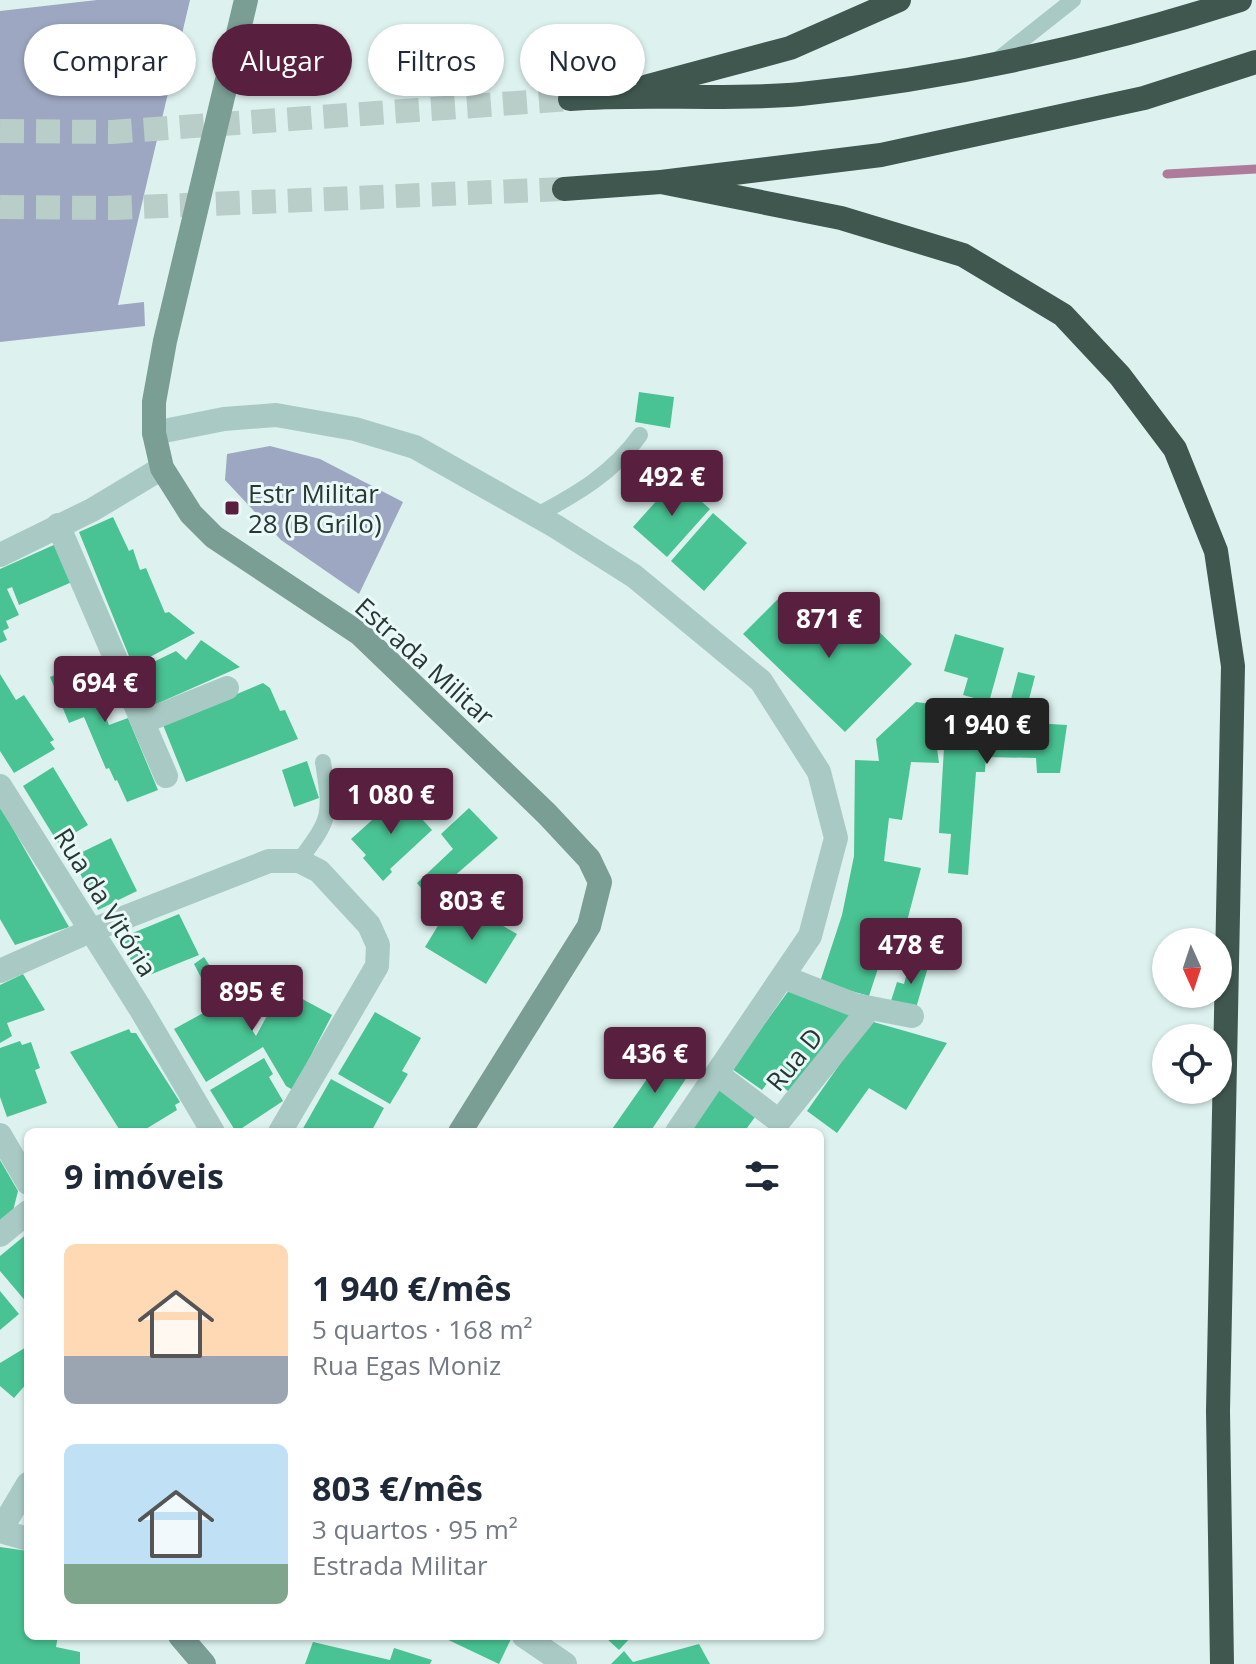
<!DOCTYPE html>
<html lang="pt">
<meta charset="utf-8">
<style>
:root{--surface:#fff;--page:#f2f2f3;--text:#1f2937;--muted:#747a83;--accent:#581f3f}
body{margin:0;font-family:"Open Sans",sans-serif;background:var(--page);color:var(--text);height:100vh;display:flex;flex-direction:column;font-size:30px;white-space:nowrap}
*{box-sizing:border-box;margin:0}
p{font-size:26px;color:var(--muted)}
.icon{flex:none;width:44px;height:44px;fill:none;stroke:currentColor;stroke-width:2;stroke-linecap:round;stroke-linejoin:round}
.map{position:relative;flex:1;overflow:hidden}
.panel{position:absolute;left:24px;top:1128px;width:800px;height:512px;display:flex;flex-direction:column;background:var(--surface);border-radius:12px;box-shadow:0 2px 6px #0004}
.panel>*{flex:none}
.guide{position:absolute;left:24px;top:24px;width:800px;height:72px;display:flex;gap:16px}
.needle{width:52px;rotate:177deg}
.buttons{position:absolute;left:1152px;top:928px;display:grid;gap:16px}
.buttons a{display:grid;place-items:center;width:80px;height:80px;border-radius:50%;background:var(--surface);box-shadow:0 2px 6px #0004;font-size:40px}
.price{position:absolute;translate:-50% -68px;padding:0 18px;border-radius:8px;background:var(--accent);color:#fff;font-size:26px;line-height:52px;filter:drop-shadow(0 2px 4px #0008)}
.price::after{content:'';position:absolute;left:50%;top:48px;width:24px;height:18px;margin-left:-12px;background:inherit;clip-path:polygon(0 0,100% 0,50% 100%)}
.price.selected{background:#222;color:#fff}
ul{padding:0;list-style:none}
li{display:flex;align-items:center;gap:24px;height:200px;padding:0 40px}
li span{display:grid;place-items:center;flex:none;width:224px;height:160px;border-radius:12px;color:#555}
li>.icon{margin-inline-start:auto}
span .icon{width:96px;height:96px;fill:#fffc;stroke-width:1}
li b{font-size:34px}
h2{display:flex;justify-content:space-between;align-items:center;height:96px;padding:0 40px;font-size:34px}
.chip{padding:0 28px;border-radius:36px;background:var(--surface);box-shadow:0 2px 6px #0004;font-size:28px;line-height:72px}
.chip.selected{background:var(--accent);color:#fff}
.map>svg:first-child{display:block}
</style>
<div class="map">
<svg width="1256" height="1664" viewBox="0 0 1256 1664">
<rect width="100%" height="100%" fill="#ddf2ef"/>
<!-- green -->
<g fill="#9da7c1">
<path d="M97 0H190L118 305 144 302 145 326 0 342V11Z"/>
<path d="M270 446 320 459 403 502 359 594 281 540 225 480 227 454Z"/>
</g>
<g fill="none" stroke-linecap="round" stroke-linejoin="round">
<!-- stream -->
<path stroke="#ae7c9a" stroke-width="9" d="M1167 174 1256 169"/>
</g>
<!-- building -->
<g fill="#49c393">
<path d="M639 392 674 397 670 428 635 422Z"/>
<path d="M676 479 710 509 667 557 633 527Z"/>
<path d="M713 513 747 543 704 591 671 561Z"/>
<path d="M113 517 129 551 133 549 140 570 146 568 165 613 169 612 195 633 133 666 79 532Z"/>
<path d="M56 544 72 582 19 605 12 587 7 589 19 615 6 621 9 628 3 631 7 640 0 643V569Z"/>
<path d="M783 594 834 643 862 615 912 664 845 732 743 634Z"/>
<path d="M955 634 1004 648 989 702 963 695 968 678 944 671Z"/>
<path d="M201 640 240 667 154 705 137 670 176 651 186 660Z"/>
<path d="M105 655 124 702 103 709 109 725 128 718 158 790 127 802 117 780 115 781 109 768 106 769 84 717 69 723 50 677Z"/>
<path d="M1018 672 1035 676 1027 707 1010 703Z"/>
<path d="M0 674 16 700 24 695 54 740 50 742 55 749 14 773 0 751Z"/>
<path d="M263 683 270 688 280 711 285 710 298 739 186 782 163 725Z"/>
<path d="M916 702 931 704 939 763 911 762 902 820 889 818 884 861 921 868 896 963 881 959 869 996 820 982 842 915 854 856 855 760 879 761 876 739Z"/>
<path d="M986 711 1034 716V723L1067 725 1060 773H1037L1036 758 986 757 985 772H976L968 875 948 873 951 834 939 833 946 713 986 716Z"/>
<path d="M307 761 319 798 294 807 282 770Z"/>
<path d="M53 767 88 825 58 843 23 786Z"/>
<path d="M400 795 432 830 390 869 392 872 383 881 363 858 366 855 351 839Z"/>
<path d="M0 806 69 927 15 945 0 919Z"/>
<path d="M469 808 498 838 429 898 417 883 453 849 441 834Z"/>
<path d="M111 838 137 891 98 910 72 857Z"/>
<path d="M461 901 517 934 486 984 425 947 442 919 448 923Z"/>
<path d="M179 914 199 955 142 978 118 939Z"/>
<path d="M204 957 256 1036 282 988 332 1015 293 1090 286 1086 263 1047 206 1082 174 1029 216 1006 194 964Z"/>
<path d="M910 962 928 967 916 1008 891 1001 897 982 904 984Z"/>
<path d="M23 974 45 1010 7 1023 12 1036 0 1043V985Z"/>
<path d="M792 986 858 1010 792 1094 771 1078 762 1090 732 1069Z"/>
<path d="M375 1012 421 1038 402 1071 408 1074 390 1104 338 1074Z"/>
<path d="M870 1021 947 1043 906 1110 869 1088 837 1133 807 1111Z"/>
<path d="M129 1029 131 1033H136L180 1102 175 1105 177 1110 141 1132H121L70 1052Z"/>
<path d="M20 1041 22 1045 31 1042 40 1068 35 1070 47 1103 7 1117 0 1097V1048Z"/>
<path d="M668 1049 694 1067 650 1132H610Z"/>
<path d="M264 1058 273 1074 269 1077 283 1101 236 1132 210 1090Z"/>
<path d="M331 1079 384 1108 371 1132H301Z"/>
<path d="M721 1086 758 1113 744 1132H699L692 1127Z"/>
<path d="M0 1160 18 1191 13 1211 0 1222Z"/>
<path d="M28 1233V1304L0 1271V1256Z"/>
<path d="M0 1291 19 1314 0 1330Z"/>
<path d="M28 1346V1382L14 1398 0 1386V1363Z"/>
<path d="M0 1547 28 1551V1636H58L56 1647 80 1652V1664H0Z"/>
<path d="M440 1636H506L511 1639 499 1664Z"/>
<path d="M608 1636H632L619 1650 606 1638Z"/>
<path d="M313 1642 390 1660 394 1648 432 1660 430 1664H305Z"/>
<path d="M699 1644 710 1664H611L624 1651 633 1662Z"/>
</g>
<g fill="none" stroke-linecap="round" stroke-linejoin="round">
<!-- highway-tunnel -->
<g stroke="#b9cdc9" stroke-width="24" stroke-dasharray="24 12" stroke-linecap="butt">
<path d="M0 131 112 132 570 99"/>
<path d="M0 207 115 208 564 189"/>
</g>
<!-- lane -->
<g stroke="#a9cac4" stroke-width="16">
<path d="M996 61 1073 0"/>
<path d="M537 515C577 494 613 473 640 435"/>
<path d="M299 861C332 817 331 815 323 762"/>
</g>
<!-- street -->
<g stroke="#a9cac4" stroke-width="24">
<path d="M154 433 224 419 276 415 355 429 415 447 555 526 634 576 761 681 819 772 836 838 810 936 677 1132"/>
<path d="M58 525 166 776"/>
<path d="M0 555 92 510 162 468"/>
<path d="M143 722 227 688"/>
<path d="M0 786 140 1008 213 1132"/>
<path d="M0 971 90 931 269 861H299L319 871 369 925 378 945 377 966 280 1132"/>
<path d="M783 977 855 1005 912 1016"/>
<path d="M717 1074 779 1121 870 1008"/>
<path d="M0 1135 28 1183"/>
<path d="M0 1235 28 1212"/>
<path d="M0 1531 28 1484"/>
<path d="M0 1531 28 1539"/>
<path d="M524 1636 565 1664"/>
</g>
<!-- secondary -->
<g stroke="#7a9d94" stroke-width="24">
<path d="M246 0 165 341 154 402V433L162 468 191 514 214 537 360 634 547 814 589 859 600 882 589 926 460 1132"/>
<path d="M180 1636 204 1664"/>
</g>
<!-- highway -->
<g stroke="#405750" stroke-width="24">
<path d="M648 86 790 48 899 0"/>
<path d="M570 99C646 93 724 101 801 94 950 78 1098 46 1240 0"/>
<path d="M661 182 841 218 963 255 1063 315 1120 376 1175 449 1216 551 1233 666 1218 1411 1222 1664"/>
<path d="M564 189 661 182 881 155 1144 98 1256 62"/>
</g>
</g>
<!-- markers -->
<rect fill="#581f3f" stroke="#e9f9f8" stroke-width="3" x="224" y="500" width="16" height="16" rx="4"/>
<g text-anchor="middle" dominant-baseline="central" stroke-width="6" stroke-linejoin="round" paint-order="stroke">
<!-- poi labels -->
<g font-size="26" fill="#293732" stroke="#e9f9f8" text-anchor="start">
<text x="248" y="493">Estr Militar<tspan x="248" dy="30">28 (B Grilo)</tspan></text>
</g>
<!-- street labels -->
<g font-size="26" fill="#293732" stroke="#e9f9f8">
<text transform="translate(425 661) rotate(42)">Estrada Militar</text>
<text transform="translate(106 902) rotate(58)">Rua da Vitória</text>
<text transform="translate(794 1059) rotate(-51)">Rua D</text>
</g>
</g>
</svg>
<div class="buttons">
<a><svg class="needle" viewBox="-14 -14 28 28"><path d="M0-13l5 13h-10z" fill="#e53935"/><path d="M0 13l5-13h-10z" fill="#747a83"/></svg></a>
<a><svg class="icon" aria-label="locate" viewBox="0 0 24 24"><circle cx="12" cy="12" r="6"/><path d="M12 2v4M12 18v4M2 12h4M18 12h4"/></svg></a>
</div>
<b class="price" style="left:672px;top:518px">492 €</b>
<b class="price" style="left:829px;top:660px">871 €</b>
<b class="price" style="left:105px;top:724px">694 €</b>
<b class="price selected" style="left:987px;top:766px">1 940 €</b>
<b class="price" style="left:391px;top:836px">1 080 €</b>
<b class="price" style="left:472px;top:942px">803 €</b>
<b class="price" style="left:911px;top:986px">478 €</b>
<b class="price" style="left:252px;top:1033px">895 €</b>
<b class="price" style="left:655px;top:1095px">436 €</b>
<div class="guide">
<a class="chip">Comprar</a>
<a class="chip selected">Alugar</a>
<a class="chip">Filtros</a>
<a class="chip">Novo</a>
</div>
<section class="panel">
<h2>9 imóveis<svg class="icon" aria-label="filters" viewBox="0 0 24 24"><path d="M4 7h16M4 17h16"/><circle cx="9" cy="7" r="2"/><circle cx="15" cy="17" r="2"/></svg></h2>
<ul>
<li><span style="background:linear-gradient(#ffd9b3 70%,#9aa5b1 0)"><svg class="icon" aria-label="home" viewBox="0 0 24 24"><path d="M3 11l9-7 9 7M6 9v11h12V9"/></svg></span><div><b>1 940 €/mês</b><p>5 quartos · 168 m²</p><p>Rua Egas Moniz</p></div></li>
<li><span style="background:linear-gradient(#bfe0f5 75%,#7fa58c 0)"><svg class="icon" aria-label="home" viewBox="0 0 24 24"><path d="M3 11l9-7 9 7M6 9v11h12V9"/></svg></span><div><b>803 €/mês</b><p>3 quartos · 95 m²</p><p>Estrada Militar</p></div></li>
</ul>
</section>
</div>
